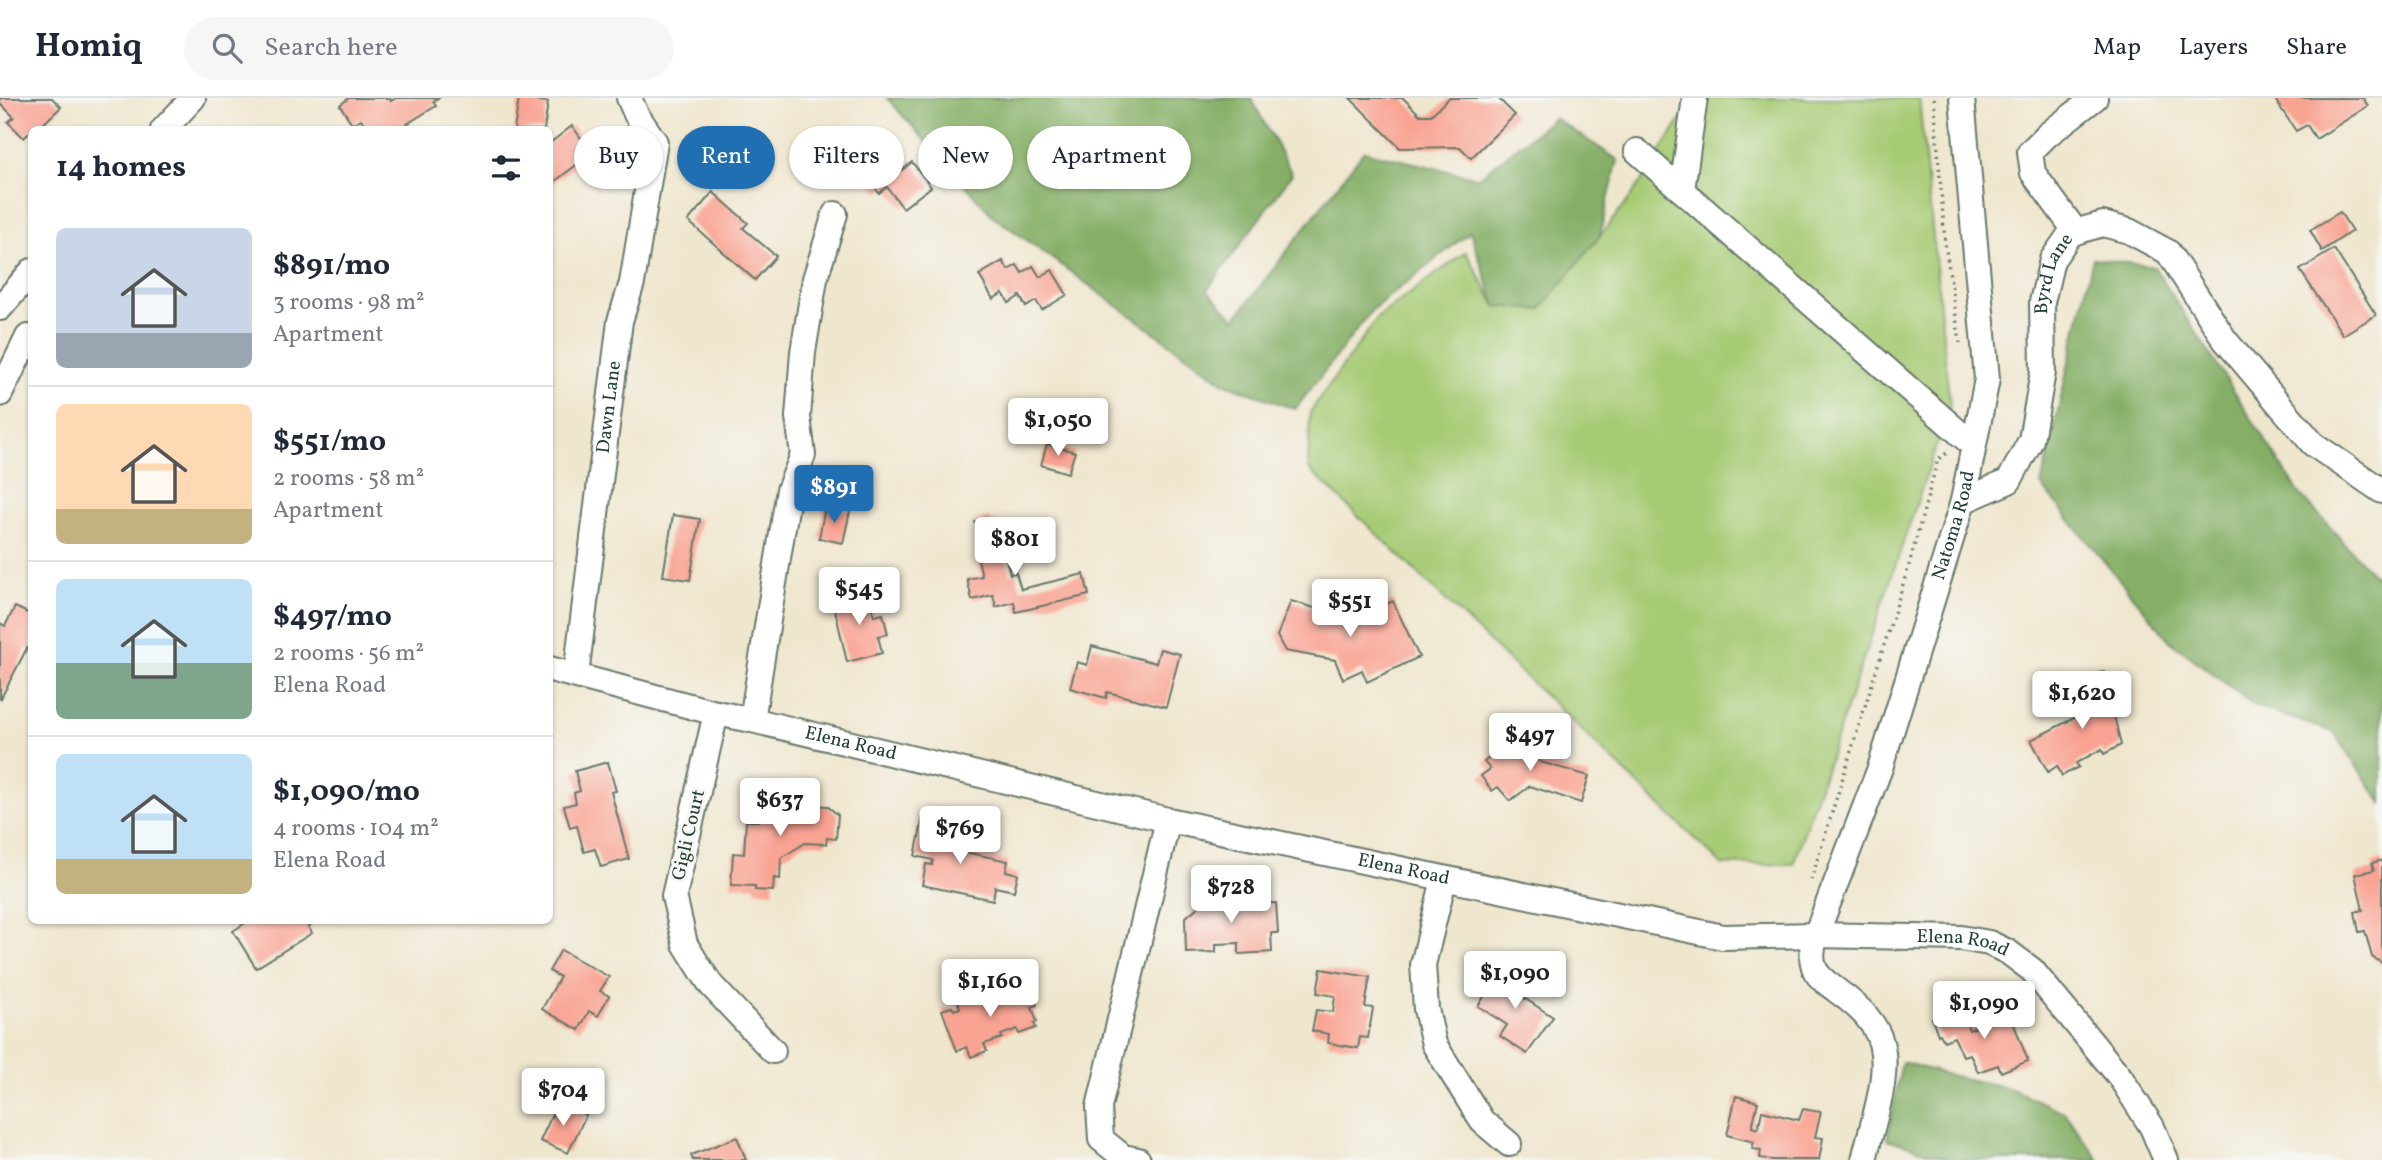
<!DOCTYPE html>
<meta charset="utf-8">
<style>
:root{--surface:#fff;--page:#f6f6f7;--text:#1f2937;--muted:#747a83;--line:#e0e1e3;--accent:#1f6fb2}
body{margin:0;font-family:Vollkorn,serif;background:var(--page);color:var(--text);height:100vh;display:flex;flex-direction:column;font-size:26px;white-space:nowrap}
*{box-sizing:border-box;margin:0}
p{font-size:23px;color:var(--muted)}
.icon{flex:none;width:38px;height:38px;fill:none;stroke:currentColor;stroke-width:2;stroke-linecap:round;stroke-linejoin:round}
.map{position:relative;flex:1;overflow:hidden}
.side{position:absolute;left:28px;top:28px;width:525px;height:798px;display:flex;flex-direction:column;background:var(--surface);border-radius:10px;box-shadow:0 2px 5px #0004}
.side>*{flex:none}
.guide{position:absolute;left:574px;top:28px;width:665px;height:63px;display:flex;gap:14px}
.price{position:absolute;translate:-50% -60px;padding:0 16px;border-radius:7px;background:#fff;color:#222;font-size:23px;line-height:46px;filter:drop-shadow(0 2px 4px #0008)}
.price::after{content:'';position:absolute;left:50%;top:42px;width:21px;height:16px;margin-left:-10px;background:inherit;clip-path:polygon(0 0,100% 0,50% 100%)}
.price.on{background:var(--accent);color:#fff}
ul{padding:0;list-style:none}
li{display:flex;align-items:center;gap:21px;height:175px;padding:0 28px}
li+li{border-top:2px solid var(--line)}
li span{display:grid;place-items:center;flex:none;width:196px;height:140px;border-radius:10px;color:#555}
li>.icon{margin-inline-start:auto}
span .icon{width:84px;height:84px;fill:#fffc;stroke-width:1}
li b{font-size:30px}
h2{display:flex;justify-content:space-between;align-items:center;height:84px;padding:0 28px;font-size:30px}
.chip{padding:0 24px;border-radius:32px;background:var(--surface);box-shadow:0 2px 5px #0004;font-size:24px;line-height:63px}
.chip.on{background:var(--accent);color:#fff}
header{display:flex;align-items:center;gap:42px;box-sizing:border-box;height:98px;padding:0 35px;background:var(--surface);border-bottom:2px solid var(--line)}
header strong{font-size:33px}
nav{display:flex;gap:38px;margin-inline-start:auto;font-size:24px}
.search{width:490px;height:63px;background:var(--page);display:flex;align-items:center;gap:18px;box-sizing:border-box;padding:0 24px;border-radius:38px;color:var(--muted);font-size:26px}
.map>svg:first-child{display:block}
</style>
<header>
<strong>Homiq</strong>
<div class="search"><svg class="icon" aria-label="search" viewBox="0 0 24 24"><circle cx="10" cy="10" r="6"/><path d="M15 15l6 6"/></svg>Search here</div>
<nav><a>Map</a><a>Layers</a><a>Share</a></nav>
</header>
<div class="map">
<svg width="2382" height="1062" viewBox="0 0 2382 1062">
<rect width="100%" height="100%" fill="#f6f6f2"/>
<filter id="ink" filterUnits="userSpaceOnUse"><feTurbulence type="fractalNoise" baseFrequency=".0143" numOctaves="2"/><feDisplacementMap in="SourceGraphic" scale="14" xChannelSelector="R" yChannelSelector="G"/><feConvolveMatrix kernelMatrix="1 2 1 2 8 2 1 2 1" color-interpolation-filters="sRGB"/></filter>
<filter id="wash" filterUnits="userSpaceOnUse"><feTurbulence type="fractalNoise" baseFrequency=".00686" numOctaves="4" result="noise"/><feDisplacementMap in="SourceGraphic" scale="28" xChannelSelector="R" yChannelSelector="G"/><feGaussianBlur stdDeviation="1.57" result="paint"/><feColorMatrix in="noise" values="0 0 0 0 0 0 0 0 0 0 0 0 0 0 0 0 0 1.4 0 .05"/><feComposite in="paint" operator="in"/></filter>
<g filter="url(#wash)">
<rect width="100%" height="100%" fill="#efe6ce"/>
<!-- green -->
<path fill="#a7cb74" stroke="#638454" stroke-width="2" d="M1695 0H1919L1950 308 1793 766 1722 767 1308 370 1310 314 1378 219 1466 154 1496 208 1540 212 1631 99Z"/>
<!-- forest -->
<g fill="#85af66" stroke="#52764d" stroke-width="2">
<path d="M887 0H1251L1292 76 1207 192 1235 221 1364 53 1478 80 1554 20 1618 62 1599 139 1540 212 1496 208 1470 134 1373 211 1295 311 1226 286 993 118Z"/>
<path d="M2093 160 2154 169 2299 395 2382 487V705L2333 634 2255 608 2170 543 2041 387Z"/>
<path d="M1902 964 1948 977 2009 990 2064 1014 2099 1062H1953L1887 1041Z"/>
</g>
<g id="blocks">
<!-- building -->
<g fill="#f9a392">
<path d="M0 0H52L61 9 37 32H32L24 40 8 24 14 19 2 7 0 9Z"/>
<path d="M349 0H390L391 3 396 0H439L433 4 436 8 397 32H368L361 21 352 26 340 7Z"/>
<path d="M519 0 548 4 544 32H514Z"/>
<path d="M1350 0H1403L1420 17H1431L1449 0H1498L1515 17 1471 60 1460 49 1400 50Z"/>
<path d="M2274 0H2363L2368 8 2316 41 2307 27 2296 33Z"/>
<path d="M572 28 592 55 550 87V45Z"/>
<path d="M874 37 902 72 912 64 931 89 903 110 887 89 879 95 855 65 860 62 852 52Z"/>
<path d="M713 94 748 125 743 130 776 158 755 182 688 123Z"/>
<path d="M2340 114 2352 133 2322 153 2310 132Z"/>
<path d="M2334 151 2376 217 2343 237 2300 172Z"/>
<path d="M1003 163 1008 172 1017 167 1022 175 1033 168 1040 179 1052 172 1067 197 1042 212 1036 203 1026 209 1020 198 1009 205 1003 195 993 201 979 177Z"/>
<path d="M1047 346 1075 354 1068 375 1041 367Z"/>
<path d="M825 409 850 413 843 445 819 440Z"/>
<path d="M673 417 700 421 690 482 663 478Z"/>
<path d="M990 420 993 433 1006 430 1011 451 1004 452 1010 476 1016 475 1021 491 1084 476 1089 497 1016 514 1014 504 996 509 993 497 972 502 967 481 982 478 977 457 983 456 975 424Z"/>
<path d="M869 494 874 518 883 516 888 536 878 538 882 555 847 564 833 503Z"/>
<path d="M1291 503 1341 518 1352 513 1363 518 1393 503 1419 559 1367 584 1362 572 1343 581 1335 562 1285 553 1277 538Z"/>
<path d="M15 509 32 517V552L27 550 0 602V525L5 528Z"/>
<path d="M1092 548 1156 565 1160 551 1180 556 1166 609 1107 594 1106 600 1070 590 1077 564 1087 567Z"/>
<path d="M2104 574 2121 647 2104 656 2102 651 2076 665 2079 669 2062 678 2057 668 2048 674 2031 642 2086 614 2080 592 2088 590 2084 578Z"/>
<path d="M1517 633 1540 664 1589 678 1581 705 1530 688 1510 703 1498 689 1492 693 1481 678 1490 671 1484 664 1494 656 1491 652Z"/>
<path d="M608 664 616 693 611 694 629 761 601 769 595 751 584 754 577 728 570 730 564 708 576 705 574 695 580 693 575 673Z"/>
<path d="M773 698 814 700V707L827 708 838 717 836 741 827 740 826 746 805 745 781 760 780 781 774 780 773 793 755 792V788L731 787 733 755 744 756 746 723H758V713Z"/>
<path d="M923 720 946 725 942 743 965 747 964 754 1008 763 1006 773 1018 776 1014 793 995 789 993 802 922 787 926 766 932 767 933 762 915 758Z"/>
<path d="M2382 762V865L2372 859 2365 833 2359 834 2355 814 2363 812 2355 776 2374 772 2372 765Z"/>
<path d="M1244 797 1245 806 1276 805 1278 835H1271L1272 854 1239 856V845L1216 846V854L1186 855 1185 820 1199 808V799Z"/>
<path d="M250 822H318L308 829 312 835 256 870 233 833Z"/>
<path d="M561 852 609 879 600 893 609 898 598 918 589 913 579 932 542 911 560 879 549 873Z"/>
<path d="M1505 867 1527 882 1518 896 1553 919 1527 956 1500 938 1507 927 1478 908Z"/>
<path d="M1321 871 1370 879 1365 909 1373 910 1368 940 1360 939 1358 950 1328 945 1329 936 1312 933 1316 912 1333 914 1335 898 1317 895Z"/>
<path d="M1030 887 1037 907 1032 909 1037 924 1034 925 1036 930 1019 936 1017 931 1001 937 1002 940 984 946 987 953 971 959 967 949 957 953 942 912 952 909 954 912 960 910 958 903 976 896 979 905Z"/>
<path d="M1960 910 1969 932 2010 916 2028 963 2001 974 1998 967 1978 974 1970 956 1963 958 1954 939 1944 943 1940 936 1938 937 1932 920Z"/>
<path d="M1736 998 1758 1004 1752 1029 1758 1031 1762 1013 1799 1022 1803 1011 1821 1014 1815 1039 1823 1040 1819 1062H1772L1760 1060 1761 1052 1752 1051 1754 1044 1727 1037Z"/>
<path d="M558 1004 586 1017 568 1055 540 1043Z"/>
<path d="M737 1039 746 1062H693L691 1057Z"/>
</g>
</g>
</g>
<g filter="url(#ink)">
<use href="#blocks" fill-opacity="0" stroke="#68786a" stroke-width="2"/>
<g fill="none" stroke-linecap="round" stroke-linejoin="round">
<!-- minor casing -->
<g stroke="#68786a" stroke-width="28">
<g id="minor">
<path d="M163 32 193 0"/>
<path d="M1637 53 1973 347"/>
<path d="M1682 92 1695 0"/>
<path d="M2076 134 2033 75 2030 54 2047 37 2095 0"/>
<path d="M0 210 32 173"/>
<path d="M0 296 28 239"/>
<path id="s1" d="M1963 403 2009 383 2031 342 2043 274 2042 204 2052 162 2071 135 2103 126 2129 133 2168 154 2225 242 2313 346 2382 393"/>
<path id="s2" d="M550 571 716 615 752 622 1168 722 1723 839 1816 837 1961 840 1989 845 2008 854 2032 872 2120 979 2152 1029 2166 1062"/>
<path id="s3" d="M576 577 620 223 632 185 655 44 636 16 629 0"/>
<path d="M716 615 674 798 685 846 698 867 711 887 773 953"/>
<path d="M752 622 789 392 803 357 798 319 803 254 815 181 835 116"/>
<path d="M1444 781 1423 867 1426 911 1434 946 1482 1023 1509 1046"/>
<path d="M1138 1062 1123 1059 1101 1041 1099 1009 1168 722"/>
<path id="s4" d="M1864 1062C1871 1030 1887 987 1883 955 1880 926 1858 908 1836 892 1827 885 1817 879 1814 869 1810 858 1813 847 1816 837L1880 670 1963 403 1987 281 1962 0"/>
</g>
</g>
<!-- path -->
<g stroke="#68786a" stroke-width="3.5" stroke-dasharray="2 5" stroke-linecap="butt">
<path d="M1934 0 1945 145 1960 245"/>
<path d="M1811 782 1909 467 1938 361 1947 355"/>
</g>
<!-- minor -->
<use href="#minor" stroke="#fff" stroke-width="24"/>
</g>
</g>
<g text-anchor="middle" dominant-baseline="central" stroke-width="6" stroke-linejoin="round" paint-order="stroke">
<!-- street labels -->
<g font-size="19" fill="#1f3d34" stroke="#f6f6f2">
<text stroke="none"><textPath href="#s1" startOffset="266">Byrd Lane</textPath></text>
<text stroke="none"><textPath href="#s3" startOffset="270">Dawn Lane</textPath></text>
<text stroke="none"><textPath href="#s4" startOffset="688">Natoma Road</textPath></text>
<text stroke="none"><textPath href="#s2" startOffset="310">Elena Road</textPath></text>
<text transform="translate(689 737) rotate(-77)">Gigli Court</text>
<text stroke="none"><textPath href="#s2" startOffset="877">Elena Road</textPath></text>
<text stroke="none"><textPath href="#s2" startOffset="1444">Elena Road</textPath></text>
</g>
</g>
</svg>
<b class="price" style="left:1058px;top:360px">$1,050</b>
<b class="price on" style="left:834px;top:427px">$891</b>
<b class="price" style="left:1015px;top:479px">$801</b>
<b class="price" style="left:859px;top:529px">$545</b>
<b class="price" style="left:1350px;top:541px">$551</b>
<b class="price" style="left:2082px;top:633px">$1,620</b>
<b class="price" style="left:1530px;top:675px">$497</b>
<b class="price" style="left:780px;top:740px">$637</b>
<b class="price" style="left:960px;top:768px">$769</b>
<b class="price" style="left:1231px;top:827px">$728</b>
<b class="price" style="left:1515px;top:913px">$1,090</b>
<b class="price" style="left:990px;top:921px">$1,160</b>
<b class="price" style="left:1984px;top:943px">$1,090</b>
<b class="price" style="left:563px;top:1030px">$704</b>
<div class="guide">
<a class="chip">Buy</a>
<a class="chip on">Rent</a>
<a class="chip">Filters</a>
<a class="chip">New</a>
<a class="chip">Apartment</a>
</div>
<section class="side">
<h2>14 homes<svg class="icon" aria-label="filters" viewBox="0 0 24 24"><path d="M4 7h16M4 17h16"/><circle cx="9" cy="7" r="2"/><circle cx="15" cy="17" r="2"/></svg></h2>
<ul>
<li><span style="background:linear-gradient(#c9d6e8 75%,#9aa5b1 0)"><svg class="icon" aria-label="home" viewBox="0 0 24 24"><path d="M3 11l9-7 9 7M6 9v11h12V9"/></svg></span><div><b>$891/mo</b><p>3 rooms · 98 m²</p><p>Apartment</p></div></li>
<li><span style="background:linear-gradient(#ffd9b3 75%,#c2b280 0)"><svg class="icon" aria-label="home" viewBox="0 0 24 24"><path d="M3 11l9-7 9 7M6 9v11h12V9"/></svg></span><div><b>$551/mo</b><p>2 rooms · 58 m²</p><p>Apartment</p></div></li>
<li><span style="background:linear-gradient(#bfe0f5 60%,#7fa58c 0)"><svg class="icon" aria-label="home" viewBox="0 0 24 24"><path d="M3 11l9-7 9 7M6 9v11h12V9"/></svg></span><div><b>$497/mo</b><p>2 rooms · 56 m²</p><p>Elena Road</p></div></li>
<li><span style="background:linear-gradient(#bfe0f5 75%,#c2b280 0)"><svg class="icon" aria-label="home" viewBox="0 0 24 24"><path d="M3 11l9-7 9 7M6 9v11h12V9"/></svg></span><div><b>$1,090/mo</b><p>4 rooms · 104 m²</p><p>Elena Road</p></div></li>
</ul>
</section>
</div>
